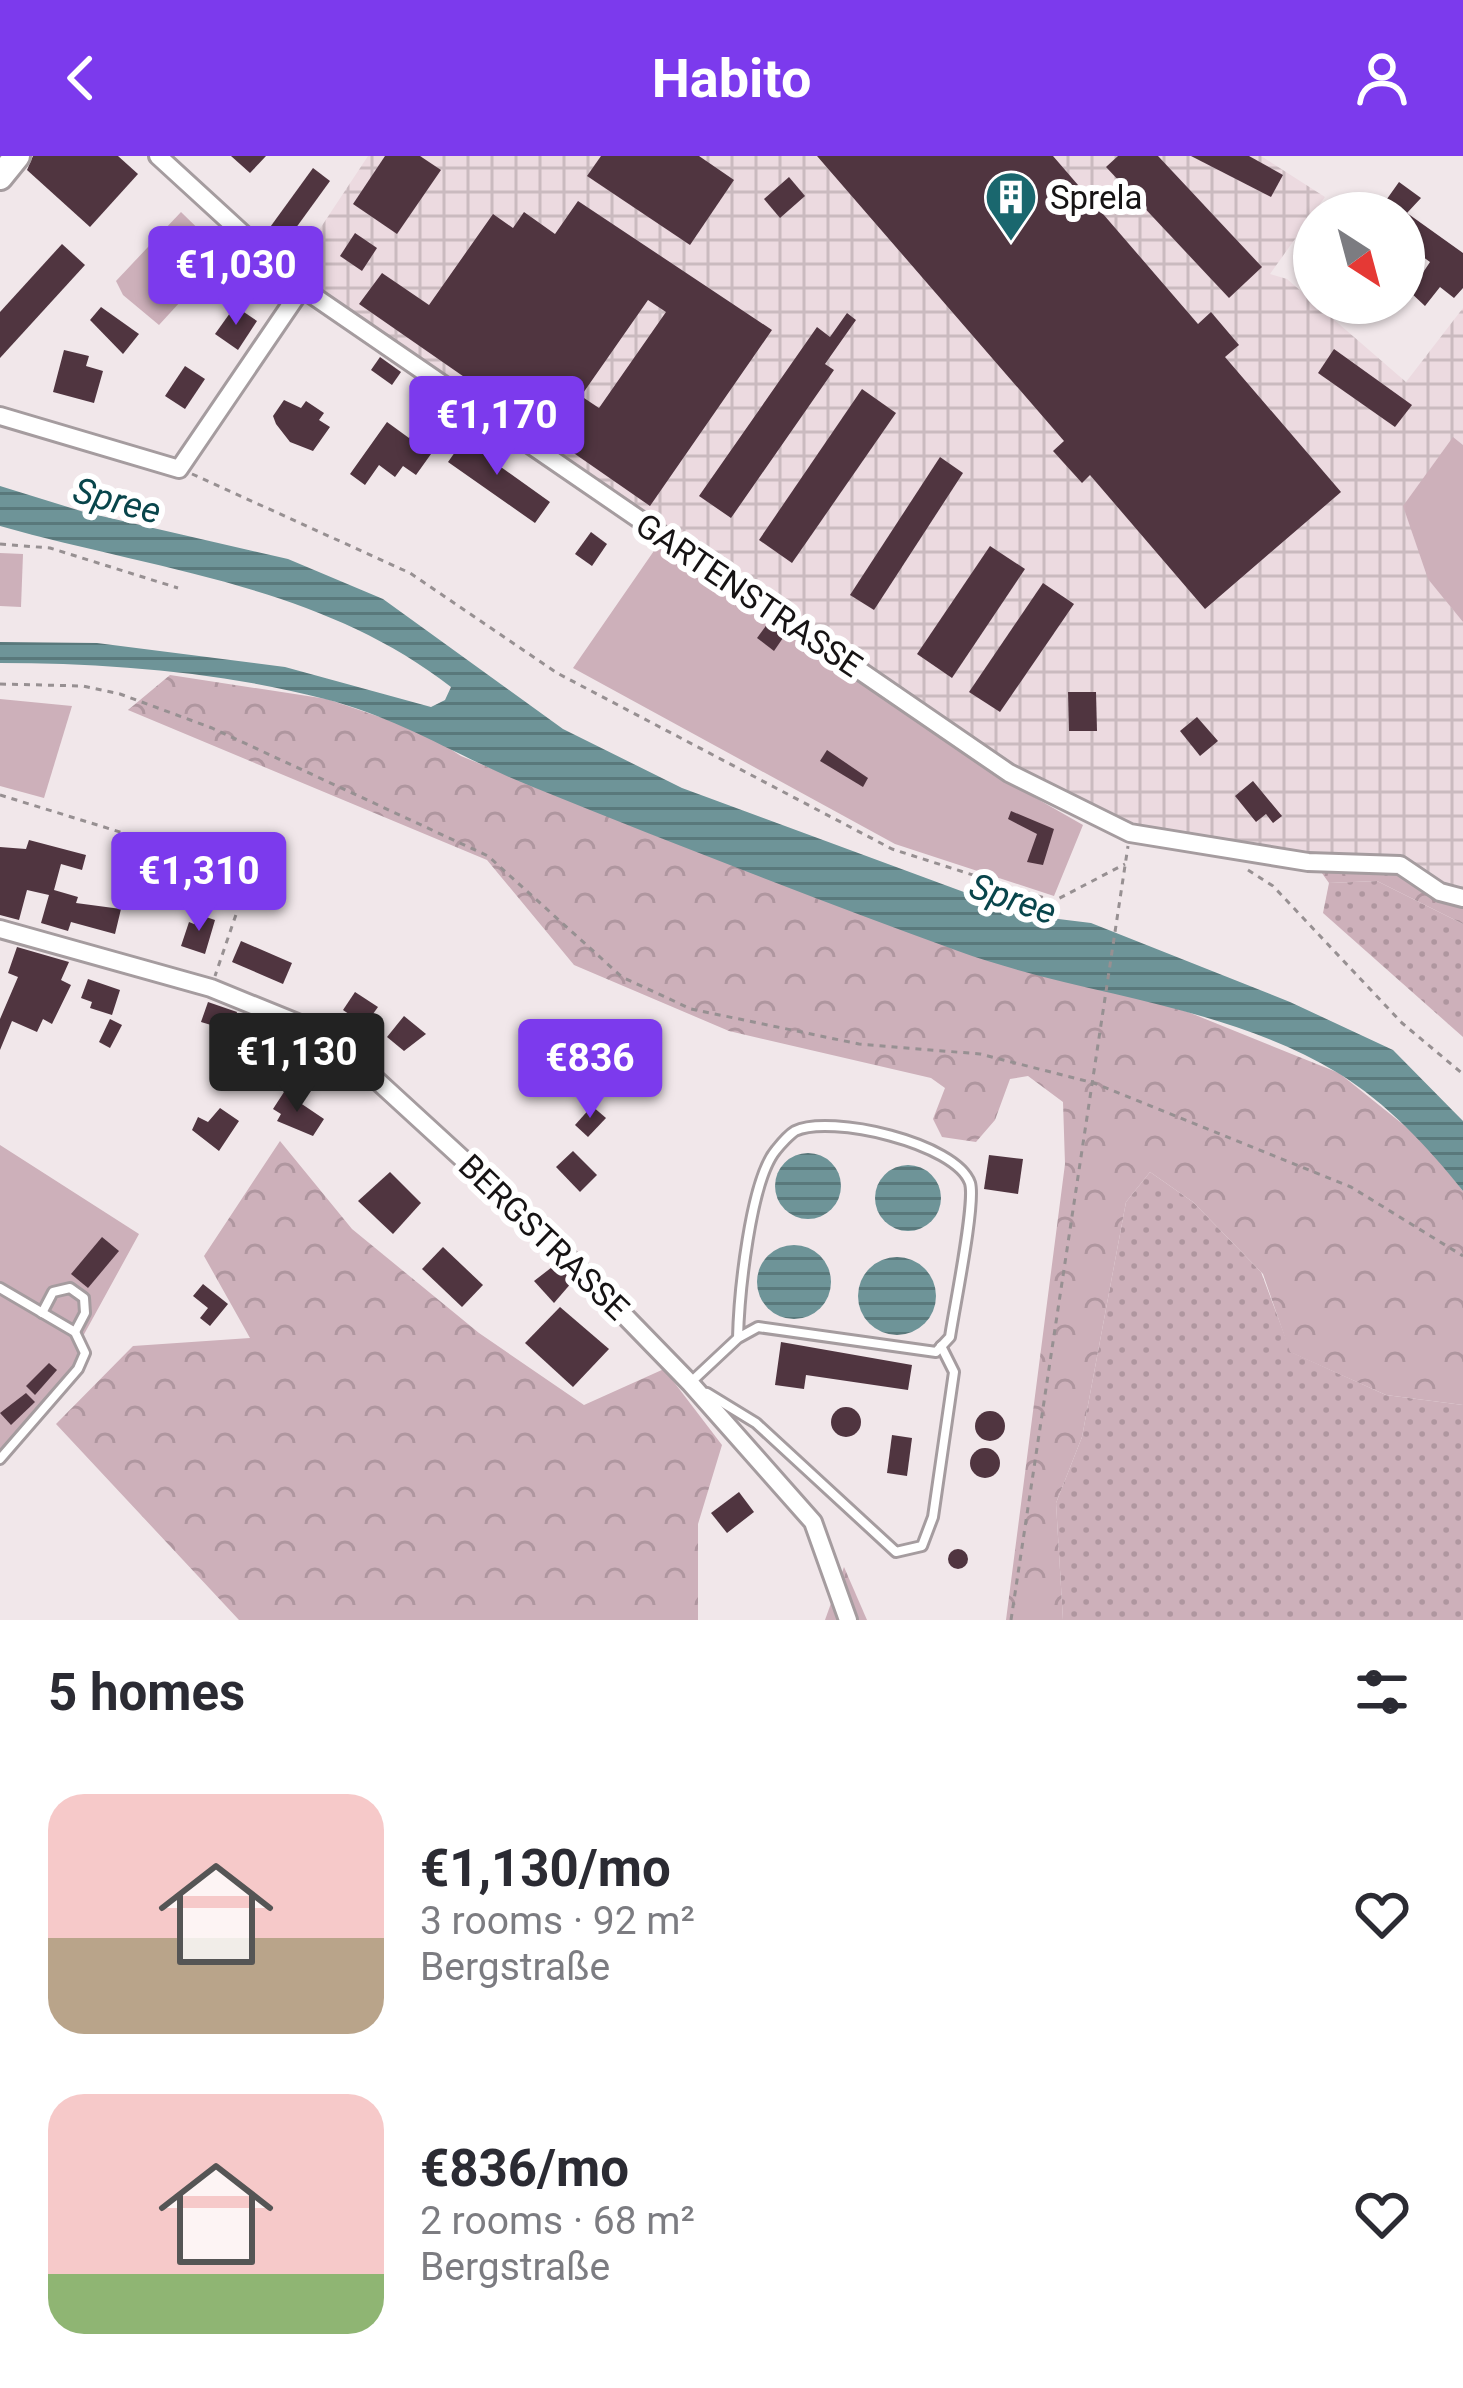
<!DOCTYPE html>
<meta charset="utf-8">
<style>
:root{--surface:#fff;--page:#f7f7f7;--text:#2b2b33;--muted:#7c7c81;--accent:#7c3aed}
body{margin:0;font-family:Roboto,sans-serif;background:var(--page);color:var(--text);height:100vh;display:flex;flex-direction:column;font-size:45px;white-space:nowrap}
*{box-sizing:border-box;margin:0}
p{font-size:39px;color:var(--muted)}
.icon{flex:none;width:66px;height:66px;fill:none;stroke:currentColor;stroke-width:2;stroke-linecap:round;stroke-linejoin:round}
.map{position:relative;height:1464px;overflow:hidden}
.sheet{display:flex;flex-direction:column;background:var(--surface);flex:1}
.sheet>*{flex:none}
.needle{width:78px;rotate:144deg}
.controls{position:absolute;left:1293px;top:36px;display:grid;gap:24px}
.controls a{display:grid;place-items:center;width:132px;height:132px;border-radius:50%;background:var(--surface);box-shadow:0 3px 9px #0004;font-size:60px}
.price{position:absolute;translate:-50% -102px;padding:0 27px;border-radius:12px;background:var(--accent);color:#fff;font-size:39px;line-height:78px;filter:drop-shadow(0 3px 6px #0008)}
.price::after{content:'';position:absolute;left:50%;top:72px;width:36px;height:27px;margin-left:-18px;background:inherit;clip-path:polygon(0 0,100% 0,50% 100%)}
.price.selected{background:#222;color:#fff}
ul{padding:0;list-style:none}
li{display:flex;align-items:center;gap:36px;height:300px;padding:0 48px}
li span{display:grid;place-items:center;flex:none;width:336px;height:240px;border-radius:36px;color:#555}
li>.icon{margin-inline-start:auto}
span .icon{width:144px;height:144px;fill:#fffc;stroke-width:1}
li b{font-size:51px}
h2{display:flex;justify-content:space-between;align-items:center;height:144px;padding:0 48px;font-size:51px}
header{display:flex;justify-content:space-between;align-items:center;height:156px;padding:0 48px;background:var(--accent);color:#fff;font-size:54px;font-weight:700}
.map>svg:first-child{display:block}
</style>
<header><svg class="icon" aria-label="back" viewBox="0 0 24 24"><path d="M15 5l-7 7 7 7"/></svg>Habito<svg class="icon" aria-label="person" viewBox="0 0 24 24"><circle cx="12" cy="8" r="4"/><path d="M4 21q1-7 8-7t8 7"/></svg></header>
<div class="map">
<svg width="1463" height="1464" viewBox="0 0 1463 1464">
<defs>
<pattern id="industrial-grid" width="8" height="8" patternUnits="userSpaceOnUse" patternTransform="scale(3)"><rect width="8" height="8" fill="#ecdae0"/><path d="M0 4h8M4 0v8" fill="none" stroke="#cababf"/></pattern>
<pattern id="grass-dots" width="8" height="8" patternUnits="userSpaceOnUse" patternTransform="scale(3)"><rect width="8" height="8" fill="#cdb0ba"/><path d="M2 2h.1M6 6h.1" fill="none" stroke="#af969f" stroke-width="1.8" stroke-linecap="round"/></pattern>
<pattern id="forest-crowns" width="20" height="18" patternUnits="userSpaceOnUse" patternTransform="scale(3)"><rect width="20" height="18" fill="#cdb0ba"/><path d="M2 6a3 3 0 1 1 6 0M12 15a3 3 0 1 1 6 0" fill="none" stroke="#af969f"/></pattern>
<pattern id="water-rules" width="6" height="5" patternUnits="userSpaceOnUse" patternTransform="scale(3)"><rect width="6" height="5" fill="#6e9498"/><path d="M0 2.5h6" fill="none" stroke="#59787b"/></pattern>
</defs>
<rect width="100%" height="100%" fill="#f1e7ea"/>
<!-- industrial -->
<path fill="url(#industrial-grid)" d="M368 0H1261L1325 41 1270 118 1287 123 1406 226 1463 152V289L1454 282 1428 422 1463 466V736L1309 699 1140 676 1020 614 292 115Z"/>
<!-- grass -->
<g fill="url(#grass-dots)">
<path d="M1377 725 1463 768V881L1323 757 1329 727Z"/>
<path d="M1150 1016 1193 1046 1261 1116 1291 1196 1386 1239 1463 1249V1464H1063L1056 1347 1082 1281 1126 1046Z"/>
</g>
<!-- forest -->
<g fill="url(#forest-crowns)">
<path d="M170 519 327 543 424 576 461 600 662 682 1188 856 1339 917 1425 986 1463 1035V1249L1386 1239 1290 1196 1263 1118 1193 1046 1150 1016 1126 1046 1082 1281 1056 1347 1063 1464H1006L1065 1008 1063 946 1028 920 1010 923 995 964 976 986 942 981 933 963 945 932 931 922 729 875 574 809 487 704 128 554Z"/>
<path d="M1309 699 1403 705 1443 734 1463 736V768L1377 725 1329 727Z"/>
<path d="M280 985 352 1073 479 1177 584 1249 664 1213 722 1289 698 1368V1464H239L56 1268 133 1190 250 1182 204 1100Z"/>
<path d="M844 1411 867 1464H825Z"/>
</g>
<!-- garden -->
<g fill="#cdb0ba">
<path d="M181 56 224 98 159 169 123 139 116 125Z"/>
<path d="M1453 281 1463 289V466L1428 423 1403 350Z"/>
<path d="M658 389 1004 624 1083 669 1054 740 895 688 573 512Z"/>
<path d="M0 397 23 398 21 451 0 450Z"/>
<path d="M0 543 72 550 44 642 0 630Z"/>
<path d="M0 989 139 1078 82 1182 85 1197 78 1213 0 1301Z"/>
</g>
<!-- water -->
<g fill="url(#water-rules)">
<path d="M0 330 84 356 288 403 383 443 563 573 682 632 1026 759 1091 767 1290 846 1393 894 1463 965V1035C1428 991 1387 947 1338 917 1222 847 1082 840 958 795 815 743 674 688 533 631 462 603 400 562 325 543 222 516 106 507 0 507V486L97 487 285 511 431 551 445 544 451 531C321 429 155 414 0 370Z"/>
<circle cx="808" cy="1030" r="33"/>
<circle cx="908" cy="1042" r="33"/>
<circle cx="794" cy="1126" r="37"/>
<circle cx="897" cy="1140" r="39"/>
</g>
<!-- building -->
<g fill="#503540" fill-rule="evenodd">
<path d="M33 0H118L138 18 90 71 27 14Z"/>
<path d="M231 0H266L250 17Z"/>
<path d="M385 0H420L441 14 397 78 353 48Z"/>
<path d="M601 0H699L734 24 690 89 587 20Z"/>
<path d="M817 0H1053L1198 168 1211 156 1239 189 1225 201 1341 336 1205 453 1090 319 1082 327 1053 295 1064 285Z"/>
<path d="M1118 0H1158L1262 111 1229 142 1106 11Z"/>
<path d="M1191 0H1249L1283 19 1271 41Z"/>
<path d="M313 12 330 25 285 87 268 74Z"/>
<path d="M789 21 805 40 780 62 764 43Z"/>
<path d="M1399 26 1421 42 1407 57 1463 97V132L1454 142 1440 131 1425 150 1410 136 1430 106 1404 87V57H1377Z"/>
<path d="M578 45 772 174 650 350 359 148 382 117 429 149 493 58 513 72 524 56 555 78ZM648 144 666 156 599 252 581 240Z"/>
<path d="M355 77 377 92 362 115 340 100Z"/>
<path d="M62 88 85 109 0 202V156Z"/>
<path d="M235 150 257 165 238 194 215 178Z"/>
<path d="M101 151 139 178 123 198 90 164Z"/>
<path d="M847 157 856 164 825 208 834 214 731 362 699 340 817 171 830 181Z"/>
<path d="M1334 193 1412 249 1395 271 1318 217Z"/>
<path d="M64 194 89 200 86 210 103 215 94 247 53 236Z"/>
<path d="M380 201 401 216 392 229 371 214Z"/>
<path d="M185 210 205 223 185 253 165 240Z"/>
<path d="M862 233 896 257 792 407 759 384Z"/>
<path d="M437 240 465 260 456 272 444 264 429 285 436 291 416 319 403 310 395 321 379 309 365 329 350 318 387 266 409 282Z"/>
<path d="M284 244 301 252 306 245 324 257 319 264 330 271 313 295 290 286 276 268 273 260Z"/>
<path d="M470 275 491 290 484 299 550 346 535 367 448 306Z"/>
<path d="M940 301 963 317 874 454 850 439Z"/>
<path d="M591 376 607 388 592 410 575 398Z"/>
<path d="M990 390 1025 413 952 522 917 498Z"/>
<path d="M1043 427 1074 448 1000 556 969 536Z"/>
<path d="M768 467 785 479 774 495 757 482Z"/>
<path d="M1068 536H1096L1097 575H1069Z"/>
<path d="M1197 561 1218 585 1200 600 1180 575Z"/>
<path d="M827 594 868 622 863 631 820 605Z"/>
<path d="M1253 625 1282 660 1273 667 1266 658 1256 666 1235 640Z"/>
<path d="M1011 655 1054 673 1043 709 1027 706 1037 678 1008 663Z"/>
<path d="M29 684 86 699 82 714 61 708 54 734 78 741 76 747 121 753 115 778 71 766 68 775 41 767 49 739 27 734 19 764 0 759V691L26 693Z"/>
<path d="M197 758 215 764 205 798 181 790 189 766 194 768Z"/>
<path d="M241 785 292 807 283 828 232 806Z"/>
<path d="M17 791 69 806 61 824 71 829 52 868 43 863 37 876 12 865 0 894V863L18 821 8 817Z"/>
<path d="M88 823 120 834 112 859 90 852 92 846 81 842Z"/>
<path d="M355 836 378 851 365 869 343 854Z"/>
<path d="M208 846 237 856 231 875 201 866Z"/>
<path d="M404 860 426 878 404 895 387 881Z"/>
<path d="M110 863 122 869 110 892 99 886Z"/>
<path d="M284 936 324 963 313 980 277 965 281 958 273 953Z"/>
<path d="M592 950 606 962 588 981 575 969Z"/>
<path d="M220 952 239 965 219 995 192 974 198 961 208 966Z"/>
<path d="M573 995 597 1019 580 1036 556 1011Z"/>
<path d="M989 999 1023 1003 1018 1038 984 1033Z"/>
<path d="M390 1016 421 1047 393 1078 358 1045Z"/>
<path d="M102 1081 119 1095 88 1132 71 1118Z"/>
<path d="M443 1091 483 1129 462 1151 422 1113Z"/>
<path d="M556 1108 573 1125 554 1147 534 1125Z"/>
<path d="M203 1128 228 1148 210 1170 200 1162 208 1152 193 1140Z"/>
<path d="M560 1151 609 1193 573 1231 525 1187Z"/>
<path d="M781 1186 912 1209 908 1234 806 1219 804 1233 775 1229Z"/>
<path d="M49 1207 57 1214 35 1239 26 1230Z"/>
<path d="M26 1237 35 1246 11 1269 0 1257Z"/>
<circle cx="846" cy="1266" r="15"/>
<circle cx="990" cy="1270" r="15"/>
<path d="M892 1279 912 1282 907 1320 887 1317Z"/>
<circle cx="985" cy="1307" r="15"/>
<path d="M739 1336 754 1356 727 1377 711 1357Z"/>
<circle cx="958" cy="1403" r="10"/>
</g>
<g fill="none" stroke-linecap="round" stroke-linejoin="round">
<!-- lane casing -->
<g stroke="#a59c9f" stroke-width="14">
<g id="lane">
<path d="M0 1132 75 1176 85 1197 78 1213 0 1303"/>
<path d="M42 1157 53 1136 70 1132 84 1142 85 1157 75 1176"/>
<path d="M691 1226 738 1182 758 1171 936 1196 950 1181C954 1153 976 1047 970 1027 956 987 830 958 795 975 790 978 780 989 776 994 750 1025 739 1140 738 1182"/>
<path d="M707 1237 756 1267 896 1396 922 1390 933 1361 954 1216 941 1190"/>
</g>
</g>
<!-- street casing -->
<g stroke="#a59c9f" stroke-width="22">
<g id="street">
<path d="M158 0 302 132 1009 617 1130 677 1308 706 1400 709 1440 736 1463 742"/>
<path d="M0 260 179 313 302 132"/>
<path d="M0 773 211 832 302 869 358 907 550 1083 690 1227 813 1366 848 1464"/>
</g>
</g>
<!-- secondary casing -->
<g stroke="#a59c9f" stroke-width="30">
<path id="secondary" d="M0 21 17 0"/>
</g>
<!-- path -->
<g stroke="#979092" stroke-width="3" stroke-dasharray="6 6" stroke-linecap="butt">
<path d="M192 318 410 417 557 517 892 693 1054 745 1125 708"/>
<path d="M0 388 50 392 178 432"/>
<path d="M0 528 83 530 120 538 212 572 488 700 622 821 691 853 859 888 980 898 1094 927 1351 1031 1463 1100"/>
<path d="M0 639 211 704 242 741 215 820"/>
<path d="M1248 714 1273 730 1402 867 1463 918"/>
<path d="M1011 1464 1128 690"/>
</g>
<!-- lane -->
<use href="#lane" stroke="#fff" stroke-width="8"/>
<!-- street -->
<use href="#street" stroke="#fff" stroke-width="16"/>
<!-- secondary -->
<use href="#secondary" stroke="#fff" stroke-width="24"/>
</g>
<!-- icons -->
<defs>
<g id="building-pin" transform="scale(2.7)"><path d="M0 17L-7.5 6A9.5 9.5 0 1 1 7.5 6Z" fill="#1a676e" stroke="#fff"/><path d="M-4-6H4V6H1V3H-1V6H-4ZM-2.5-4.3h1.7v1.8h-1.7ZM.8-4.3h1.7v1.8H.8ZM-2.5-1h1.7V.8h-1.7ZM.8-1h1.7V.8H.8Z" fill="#fff"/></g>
</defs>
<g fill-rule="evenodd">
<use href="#building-pin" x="1011" y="41"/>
</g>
<g text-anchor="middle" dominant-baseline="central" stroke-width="12" stroke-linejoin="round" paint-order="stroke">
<!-- poi labels -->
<g font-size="33" fill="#161314" stroke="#fff" text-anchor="start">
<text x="1050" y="41">Sprela</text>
</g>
<!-- street labels -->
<g font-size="33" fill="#161314" stroke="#fff">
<text transform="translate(749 439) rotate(34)">GARTENSTRASSE</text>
<text transform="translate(544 1081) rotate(44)">BERGSTRASSE</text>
</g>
<!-- water labels -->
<g font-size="36" font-style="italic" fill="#08454b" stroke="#fff">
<text transform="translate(117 345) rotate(15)">Spree</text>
<text transform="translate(1013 743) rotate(19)">Spree</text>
</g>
</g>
</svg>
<div class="controls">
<a><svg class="needle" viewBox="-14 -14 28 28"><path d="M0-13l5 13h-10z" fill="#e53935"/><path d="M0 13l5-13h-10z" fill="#7c7c81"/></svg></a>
</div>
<b class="price" style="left:236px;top:172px">€1,030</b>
<b class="price" style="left:497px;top:322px">€1,170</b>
<b class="price" style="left:199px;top:778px">€1,310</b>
<b class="price selected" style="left:297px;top:959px">€1,130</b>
<b class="price" style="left:590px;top:965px">€836</b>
</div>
<section class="sheet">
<h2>5 homes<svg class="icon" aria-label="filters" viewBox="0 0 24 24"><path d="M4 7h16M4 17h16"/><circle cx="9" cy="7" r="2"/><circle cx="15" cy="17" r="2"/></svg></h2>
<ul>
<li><span style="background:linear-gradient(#f6c9c9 60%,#b9a48a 0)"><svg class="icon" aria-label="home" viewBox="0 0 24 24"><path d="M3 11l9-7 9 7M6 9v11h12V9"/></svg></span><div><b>€1,130/mo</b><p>3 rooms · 92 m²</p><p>Bergstraße</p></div><svg class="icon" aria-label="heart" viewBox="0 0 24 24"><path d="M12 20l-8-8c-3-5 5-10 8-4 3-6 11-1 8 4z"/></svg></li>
<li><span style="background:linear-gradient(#f6c9c9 75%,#8fb573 0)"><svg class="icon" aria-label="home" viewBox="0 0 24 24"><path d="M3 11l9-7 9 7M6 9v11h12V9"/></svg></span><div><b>€836/mo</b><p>2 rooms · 68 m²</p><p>Bergstraße</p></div><svg class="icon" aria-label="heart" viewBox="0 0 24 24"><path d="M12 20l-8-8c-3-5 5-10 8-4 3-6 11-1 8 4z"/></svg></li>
</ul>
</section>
